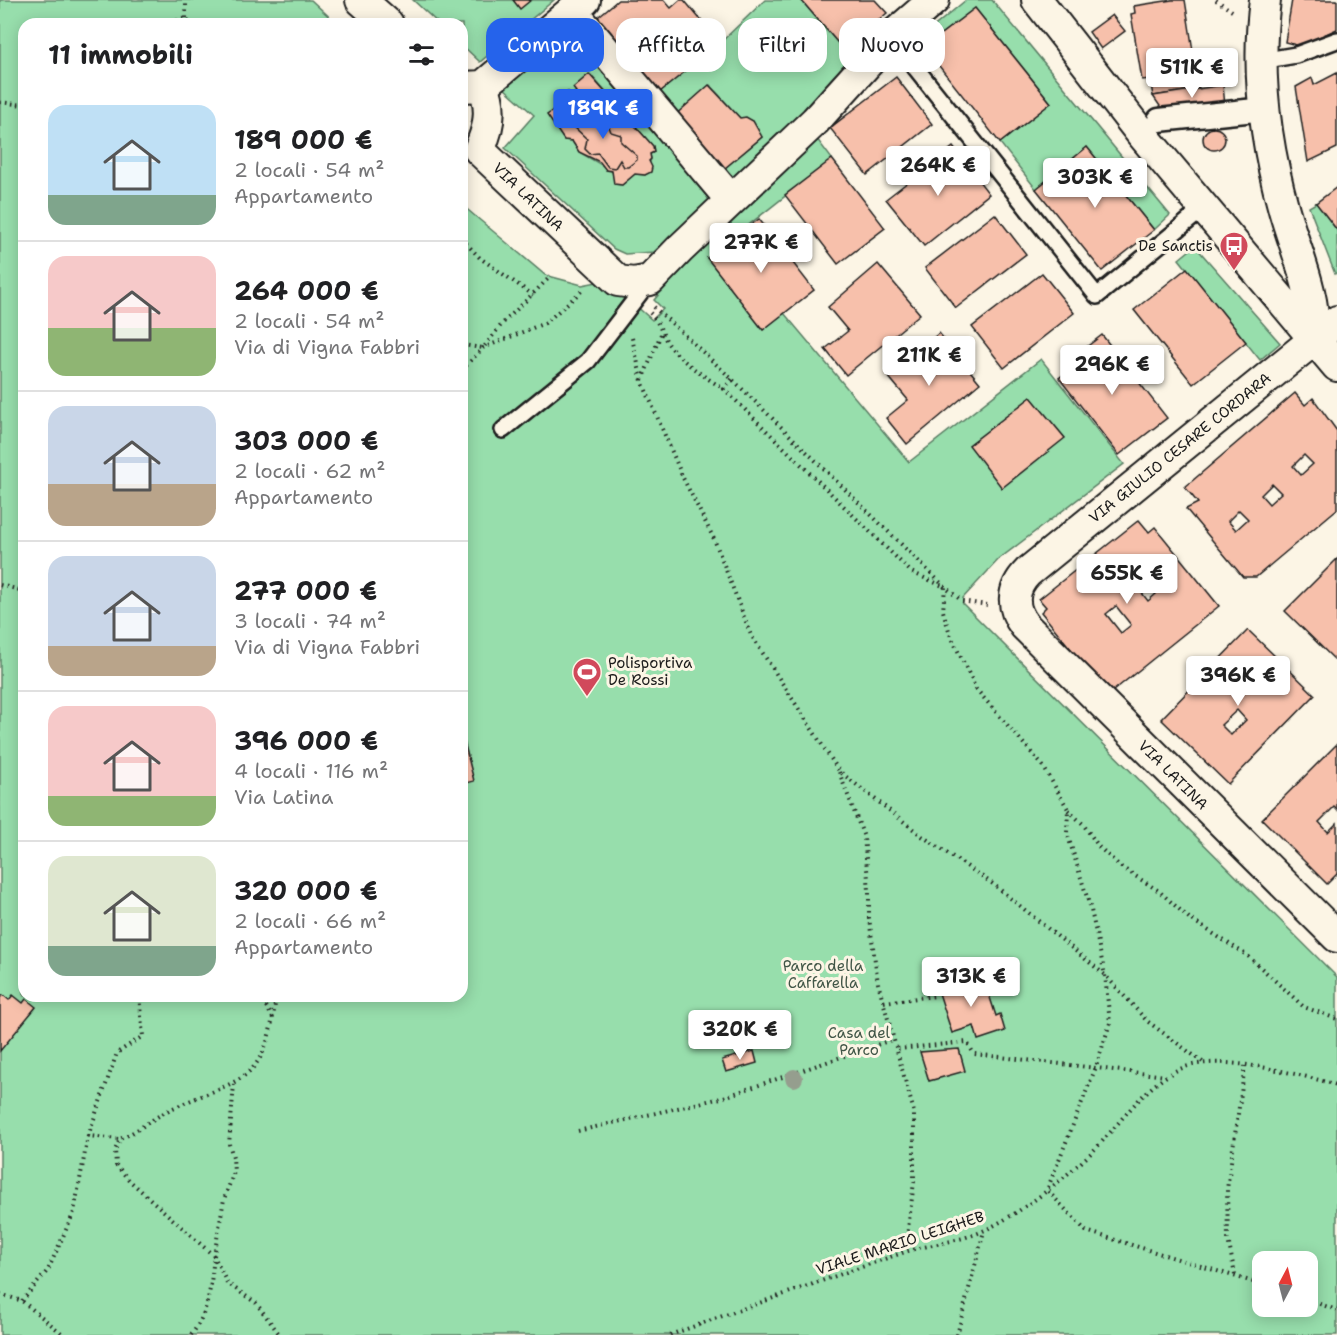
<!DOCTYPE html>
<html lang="it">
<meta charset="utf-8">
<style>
:root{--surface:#fff;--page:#f6f6f6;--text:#202124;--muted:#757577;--line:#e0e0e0;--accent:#2563eb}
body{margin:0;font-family:"Shantell Sans",sans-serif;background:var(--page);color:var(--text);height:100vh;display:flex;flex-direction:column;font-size:22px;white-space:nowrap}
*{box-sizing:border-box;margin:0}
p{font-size:20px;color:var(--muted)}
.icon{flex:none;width:33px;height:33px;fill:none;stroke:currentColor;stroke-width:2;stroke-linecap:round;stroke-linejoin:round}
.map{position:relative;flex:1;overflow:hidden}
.drawer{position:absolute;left:18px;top:18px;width:450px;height:984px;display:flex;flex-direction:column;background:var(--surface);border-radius:18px;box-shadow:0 3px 15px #0003}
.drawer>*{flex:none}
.top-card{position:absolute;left:486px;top:18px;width:570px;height:54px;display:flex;gap:12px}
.needle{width:39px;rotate:7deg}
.tools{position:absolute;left:1252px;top:1251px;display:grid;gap:12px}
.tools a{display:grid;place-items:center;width:66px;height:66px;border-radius:12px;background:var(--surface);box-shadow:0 3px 15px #0003;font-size:30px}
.price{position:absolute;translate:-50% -51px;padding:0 14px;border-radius:6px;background:#fff;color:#222;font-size:20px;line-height:39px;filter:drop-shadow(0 2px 3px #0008)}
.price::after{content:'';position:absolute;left:50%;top:36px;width:18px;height:14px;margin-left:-9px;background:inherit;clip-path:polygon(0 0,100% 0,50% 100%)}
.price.current{background:var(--accent);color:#fff}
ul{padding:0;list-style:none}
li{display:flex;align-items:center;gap:18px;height:150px;padding:0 30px}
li+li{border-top:2px solid var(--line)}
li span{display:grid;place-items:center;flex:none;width:168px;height:120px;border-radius:18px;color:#555}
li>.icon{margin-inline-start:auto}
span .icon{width:72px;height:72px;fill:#fffc;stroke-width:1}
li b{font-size:26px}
h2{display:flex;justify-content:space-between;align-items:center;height:72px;padding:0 30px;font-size:26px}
.tag{padding:0 21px;border-radius:18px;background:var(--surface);box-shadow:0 3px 15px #0003;font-size:21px;line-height:54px}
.tag.current{background:var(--accent);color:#fff}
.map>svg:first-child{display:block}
</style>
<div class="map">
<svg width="1337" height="1335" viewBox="0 0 1337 1335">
<rect width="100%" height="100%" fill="#fcf5e5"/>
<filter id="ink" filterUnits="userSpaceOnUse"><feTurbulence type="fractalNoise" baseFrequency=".0167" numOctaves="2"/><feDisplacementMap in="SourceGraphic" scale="12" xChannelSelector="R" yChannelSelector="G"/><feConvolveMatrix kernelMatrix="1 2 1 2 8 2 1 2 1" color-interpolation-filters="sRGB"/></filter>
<g filter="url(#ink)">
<!-- green -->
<g fill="#97deac" stroke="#5a7d64" stroke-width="1.5" fill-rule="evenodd">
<path d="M0 0H311L337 24H24V996H462V205L545 275 582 285 607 280 652 320 663 309 654 300 689 260 817 139 832 159 707 258 763 330 784 313 909 462 1041 359 1124 464 999 559 963 598V604L1337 977V1335H0ZM1263 1262H1308V1306H1263Z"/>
<path d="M413 0H554L480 62 462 45V24H439Z"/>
<path d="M765 0H801L844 50 853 69 728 184 719 173 762 137 753 121 740 118 710 85 673 117 655 96 720 43Z"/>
<path d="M966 0H992L1170 215 1154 230 1087 147 1036 189 1000 143 1051 103 975 8 924 47 919 39Z"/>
<path d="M572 27 710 200 654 252 625 254 614 249 505 148 534 115 504 88ZM590 74 653 146 654 152 650 154 651 159 645 175 635 174 622 185 615 184 612 171 579 152 572 141 564 140 555 126 563 104 559 100 567 92 571 97 576 92 574 87Z"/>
<path d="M1316 203 1337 230V272L1335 274 1309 207Z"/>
<path d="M1195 246 1280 343 1260 360 1179 259Z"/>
</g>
<!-- building -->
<g fill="#f7c0ab" stroke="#1c1c1c" stroke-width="1.5" fill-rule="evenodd">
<path d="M513 0H531L520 9Z"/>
<path d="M618 0H664L671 8 680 0H684L720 43 655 96 593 21Z"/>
<path d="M801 0H875L887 13 844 50Z"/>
<path d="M1172 0H1185L1199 89 1153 96 1150 79 1142 80 1131 14 1135 13 1134 6Z"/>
<path d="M1292 0H1337V29L1300 46 1285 42Z"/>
<path d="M975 8 1051 103 1000 143 924 47Z"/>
<path d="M1112 15 1125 31 1101 49 1089 32Z"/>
<path d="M1337 73V148L1308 162 1296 87 1312 78 1314 85Z"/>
<path d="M589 74 653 146 654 152 650 154 651 159 649 161 652 167 651 172 645 175 635 174 622 185 614 184 612 171 606 170 600 162 579 152 572 141 564 140 547 115 563 104 559 100 568 92 571 97 576 92 573 88Z"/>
<path d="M896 77 932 124 867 175 830 128Z"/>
<path d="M709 85 740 118 746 117 753 121 762 137 719 173 673 117Z"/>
<path d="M1223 85 1225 106 1164 112 1153 96Z"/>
<path d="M584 106 604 125 608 124 611 132 621 135V142L637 156V160L628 167H624L620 160 615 168 608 167 598 153 590 154 585 149 587 139 571 124 577 120 574 115 578 107Z"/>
<circle cx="1214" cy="139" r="11"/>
<path d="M953 147 989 194 924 246 886 199Z"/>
<path d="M1087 147 1154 230 1102 271 1036 189Z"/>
<path d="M832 159 885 228 838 264 785 195Z"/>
<path d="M1337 187V230L1316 203Z"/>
<path d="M995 214 1026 254 956 308 925 268Z"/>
<path d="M759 219 814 290 763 330 707 258Z"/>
<path d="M878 264 920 314 846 375 825 349 848 331 828 307Z"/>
<path d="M1187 268 1246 342 1193 384 1134 310Z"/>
<path d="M1042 273 1074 313 1004 368 972 327Z"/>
<path d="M939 333 980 383 907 444 886 418 908 400 888 376Z"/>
<path d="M1102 335 1167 418 1119 455 1059 378 1081 361 1076 355Z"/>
<path d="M1295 393 1305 405 1313 398 1337 431V509L1256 577H1243L1186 509 1198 503 1185 487ZM1304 455 1313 464 1301 475 1293 466ZM1272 484 1281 493 1269 504 1261 495ZM1239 510 1248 519 1236 530 1228 521Z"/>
<path d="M1031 397 1065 438 1002 488 969 445Z"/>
<path d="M1139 520 1149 532 1155 527 1219 606 1108 695 1041 612 1046 607 1039 599ZM1146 582 1156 594 1148 601 1138 588ZM1116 606 1131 625 1121 633 1106 614Z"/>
<path d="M1337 559V662L1285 611Z"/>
<path d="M1248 630 1315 695 1228 784 1161 719ZM1237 710 1246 720 1231 735 1221 725Z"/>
<path d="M462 733 474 781 462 784Z"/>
<path d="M1337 744V810L1334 807 1319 822 1328 832 1337 823V874L1327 884 1262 819Z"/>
<path d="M983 976 996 1016 1000 1014 1005 1031 978 1040 974 1026 952 1033 938 990Z"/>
<path d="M3 995 9 1000 13 995 23 1003 26 999 36 1007 0 1051V998Z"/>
<path d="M959 1049 965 1071 929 1081 920 1052Z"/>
<path d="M754 1051 757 1063 726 1072 722 1060Z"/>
</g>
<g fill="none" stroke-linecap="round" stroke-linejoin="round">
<!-- service casing -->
<g stroke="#1c1c1c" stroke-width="20">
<g id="service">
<path d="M891 37 1097 296 1204 208"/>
<path d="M1261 61 1296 55 1337 40"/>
<path d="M503 430 588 361 650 280"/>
</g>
</g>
<!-- pedestrian casing -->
<g stroke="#1c1c1c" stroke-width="27">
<path id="pedestrian" d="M1159 120 1265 109"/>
</g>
<!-- minor casing -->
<g stroke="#1c1c1c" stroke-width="34">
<g id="minor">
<path d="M361 0 388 24"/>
<path d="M1037 0 1140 132 1337 366"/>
<path d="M1265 0C1256 70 1265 142 1284 210 1296 253 1316 293 1314 339"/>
<path d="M572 11 731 200"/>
<path d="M483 86C493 108 489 129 479 150L618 281 634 283 650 280 680 249 815 121 891 37 934 0"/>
<path d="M462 87 483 86 585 0"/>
<path d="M1337 321 1028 572C1011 589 1011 608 1025 626L1337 937"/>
</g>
</g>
<!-- path -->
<g stroke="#1c1c1c" stroke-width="4" stroke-dasharray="1.5 4.5" stroke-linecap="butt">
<path d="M1216 0 1235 13"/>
<path d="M165 24 186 18 192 24"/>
<path d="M186 24V0"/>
<path d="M0 102 24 105"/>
<path d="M462 239 480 258 533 295"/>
<path d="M654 307 732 379 945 587 962 601 987 605"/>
<path d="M650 313C659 321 662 335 669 345 683 363 705 377 724 389"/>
<path d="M632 338 642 381 683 478 714 539 751 635 839 771 922 836 993 884 1105 975 1147 1021 1204 1063"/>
<path d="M462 345 483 348 502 324 551 276"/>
<path d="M462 370 483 348 545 323 584 289"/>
<path d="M732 379 724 389 911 572 945 587 943 611 950 634 976 689 1043 766 1068 809 1067 833 1091 910 1105 975 1110 1023 1096 1067 1047 1190 1086 1231 1263 1285"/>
<path d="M642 380 661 334"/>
<path d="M0 585 24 591"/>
<path d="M839 772 864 837 869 890V918L878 983 914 1112V1182L905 1252"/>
<path d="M1068 810 1083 824 1099 847 1121 867 1159 891 1189 918 1248 956 1304 1007 1337 1019"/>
<path d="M260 996 273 1018"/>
<path d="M884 1002 935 996"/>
<path d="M898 1049 967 1042 974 1054 1166 1076"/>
<path d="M234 1084 229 1144 233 1157 234 1172 224 1199 214 1256 227 1283 256 1303 280 1335"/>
<path d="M578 1131 721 1098 894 1039"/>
<path d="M88 1136 117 1053 143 1036 139 996"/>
<path d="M1235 1275 1228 1239 1227 1189 1245 1066"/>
<path d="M0 1294 22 1301 64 1335"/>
<path d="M1308 1300 1337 1310"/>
<path d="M22 1301 48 1270 74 1212 88 1136 119 1139"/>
<path d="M191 1335C209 1313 211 1284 214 1256L130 1181 116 1165 115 1150 120 1139C138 1131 153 1118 171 1109 242 1076 265 1087 276 996"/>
<path d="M670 1335C747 1307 824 1280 902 1253 928 1244 960 1242 985 1230 1021 1213 1063 1180 1092 1152 1119 1126 1147 1080 1185 1067 1223 1054 1298 1074 1337 1085"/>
<path d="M957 1335 984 1231"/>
</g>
<!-- service -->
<use href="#service" stroke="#fcf5e5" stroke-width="15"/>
<!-- pedestrian -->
<use href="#pedestrian" stroke="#fcf5e5" stroke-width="22"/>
<!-- minor -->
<use href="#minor" stroke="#fcf5e5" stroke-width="30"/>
</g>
<!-- trees -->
<circle fill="#959e8e" cx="794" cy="1078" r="9"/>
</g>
<!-- icons -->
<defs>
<g id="bus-pin" transform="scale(1.5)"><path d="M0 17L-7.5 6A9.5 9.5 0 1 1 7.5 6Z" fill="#d1495b" stroke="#fcf5e5"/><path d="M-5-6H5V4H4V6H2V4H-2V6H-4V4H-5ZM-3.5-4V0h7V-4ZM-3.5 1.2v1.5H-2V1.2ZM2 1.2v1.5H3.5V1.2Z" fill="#fff"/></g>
<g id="stadium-pin" transform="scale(1.5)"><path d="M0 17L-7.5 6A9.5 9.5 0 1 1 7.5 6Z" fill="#d1495b" stroke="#fcf5e5"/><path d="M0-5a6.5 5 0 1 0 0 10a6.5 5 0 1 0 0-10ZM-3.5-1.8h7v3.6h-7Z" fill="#fff"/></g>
</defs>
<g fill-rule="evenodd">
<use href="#bus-pin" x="1234" y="246"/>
<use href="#stadium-pin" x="587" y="672"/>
</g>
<g text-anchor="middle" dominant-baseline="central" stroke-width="6" stroke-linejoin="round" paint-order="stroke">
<!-- street labels -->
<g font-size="15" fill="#1c1c1c" stroke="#fcf5e5">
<text transform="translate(528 197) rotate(44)">VIA LATINA</text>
<text transform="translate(1180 448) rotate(-39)">VIA GIULIO CESARE CORDARA</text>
<text transform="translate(1173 775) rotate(45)">VIA LATINA</text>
<text transform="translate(900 1243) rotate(-18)">VIALE MARIO LEIGHEB</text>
</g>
<!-- poi labels -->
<g font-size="15" fill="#1c1c1c" stroke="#fcf5e5" text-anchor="end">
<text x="1213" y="246">De Sanctis</text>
<text x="608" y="663" text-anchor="start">Polisportiva<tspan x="608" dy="17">De Rossi</tspan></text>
</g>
<!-- park labels -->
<g font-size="15" fill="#415647" stroke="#fcf5e5">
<text x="823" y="966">Parco della<tspan x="823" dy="17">Caffarella</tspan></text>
<text x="859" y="1033">Casa del<tspan x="859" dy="17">Parco</tspan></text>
</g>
</g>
</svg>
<div class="tools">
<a><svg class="needle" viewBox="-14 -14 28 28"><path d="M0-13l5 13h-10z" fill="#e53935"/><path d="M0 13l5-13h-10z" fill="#757577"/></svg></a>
</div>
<b class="price" style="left:1192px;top:99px">511K €</b>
<b class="price current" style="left:603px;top:140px">189K €</b>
<b class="price" style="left:938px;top:197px">264K €</b>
<b class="price" style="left:1095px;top:209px">303K €</b>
<b class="price" style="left:761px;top:274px">277K €</b>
<b class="price" style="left:929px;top:387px">211K €</b>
<b class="price" style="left:1112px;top:396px">296K €</b>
<b class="price" style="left:1127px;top:605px">655K €</b>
<b class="price" style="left:1238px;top:707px">396K €</b>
<b class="price" style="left:971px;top:1008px">313K €</b>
<b class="price" style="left:740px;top:1061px">320K €</b>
<div class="top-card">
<a class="tag current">Compra</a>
<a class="tag">Affitta</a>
<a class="tag">Filtri</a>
<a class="tag">Nuovo</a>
</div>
<section class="drawer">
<h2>11 immobili<svg class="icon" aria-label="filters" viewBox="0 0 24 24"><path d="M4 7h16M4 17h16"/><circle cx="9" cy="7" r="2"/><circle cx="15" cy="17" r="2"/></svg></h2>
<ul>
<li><span style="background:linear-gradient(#bfe0f5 75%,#7fa58c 0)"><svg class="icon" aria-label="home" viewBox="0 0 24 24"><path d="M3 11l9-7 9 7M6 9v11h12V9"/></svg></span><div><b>189 000 €</b><p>2 locali · 54 m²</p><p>Appartamento</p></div></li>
<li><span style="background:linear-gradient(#f6c9c9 60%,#8fb573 0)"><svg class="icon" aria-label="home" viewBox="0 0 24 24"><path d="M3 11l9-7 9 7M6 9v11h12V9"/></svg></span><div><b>264 000 €</b><p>2 locali · 54 m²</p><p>Via di Vigna Fabbri</p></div></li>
<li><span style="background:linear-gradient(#c9d6e8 65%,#b9a48a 0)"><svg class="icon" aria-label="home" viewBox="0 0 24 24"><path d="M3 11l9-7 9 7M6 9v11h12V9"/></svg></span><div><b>303 000 €</b><p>2 locali · 62 m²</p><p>Appartamento</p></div></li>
<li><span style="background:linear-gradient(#c9d6e8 75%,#b9a48a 0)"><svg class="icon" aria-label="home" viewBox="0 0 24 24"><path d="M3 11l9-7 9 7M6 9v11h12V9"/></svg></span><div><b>277 000 €</b><p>3 locali · 74 m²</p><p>Via di Vigna Fabbri</p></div></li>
<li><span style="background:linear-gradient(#f6c9c9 75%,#8fb573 0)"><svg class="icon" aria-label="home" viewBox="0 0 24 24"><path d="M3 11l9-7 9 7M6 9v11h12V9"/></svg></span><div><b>396 000 €</b><p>4 locali · 116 m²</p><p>Via Latina</p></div></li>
<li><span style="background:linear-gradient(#dfe7d0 75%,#7fa58c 0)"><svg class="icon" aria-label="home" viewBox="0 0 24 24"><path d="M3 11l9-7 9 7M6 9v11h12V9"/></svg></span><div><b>320 000 €</b><p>2 locali · 66 m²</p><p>Appartamento</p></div></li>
</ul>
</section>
</div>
